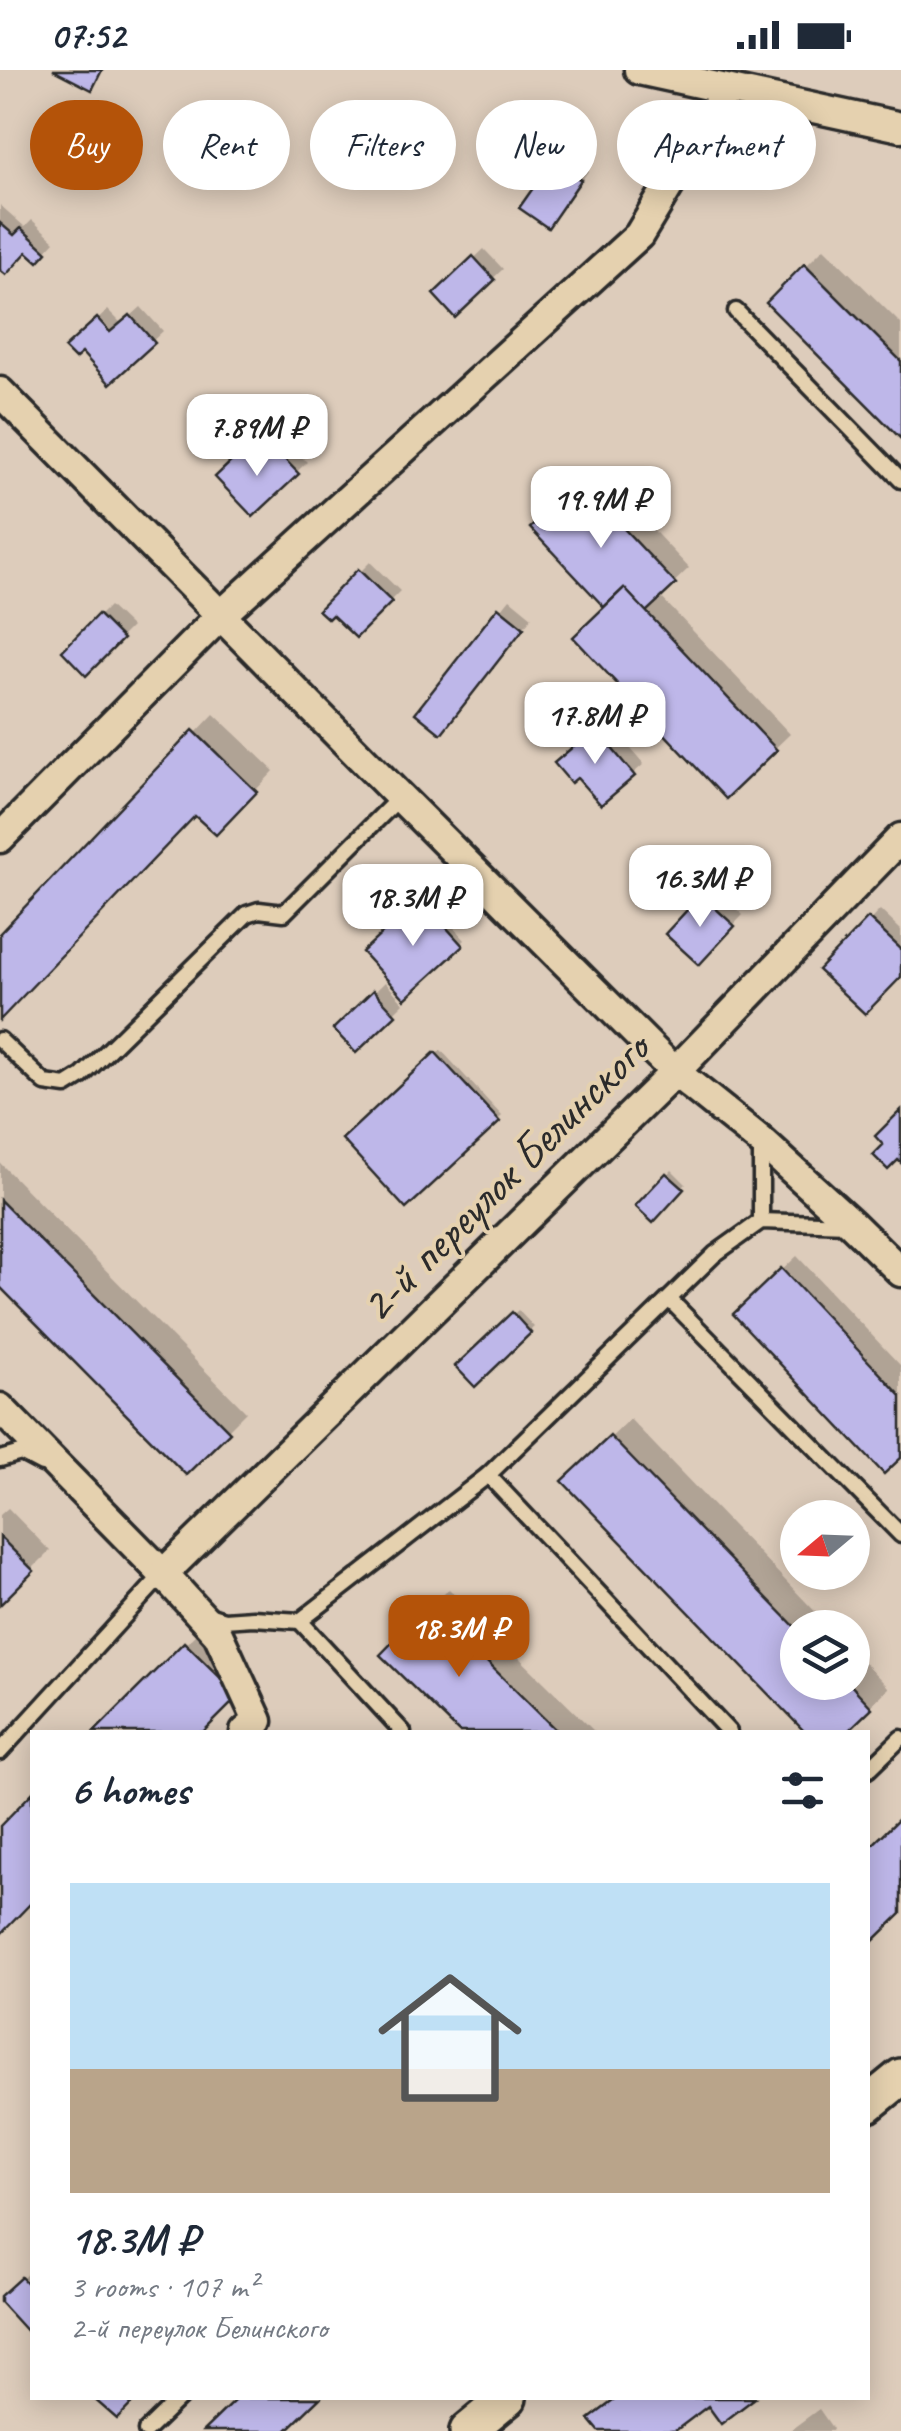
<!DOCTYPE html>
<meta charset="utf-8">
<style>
:root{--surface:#fff;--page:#f2f2f3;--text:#1f2937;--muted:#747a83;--line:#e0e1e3;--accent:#b45309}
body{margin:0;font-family:Caveat,sans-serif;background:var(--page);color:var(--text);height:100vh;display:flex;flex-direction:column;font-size:38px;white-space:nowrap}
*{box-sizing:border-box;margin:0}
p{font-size:32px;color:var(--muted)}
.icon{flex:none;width:55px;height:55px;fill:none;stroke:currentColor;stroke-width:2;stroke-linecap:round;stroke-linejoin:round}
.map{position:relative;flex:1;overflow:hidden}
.panel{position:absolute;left:30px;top:1660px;width:840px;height:670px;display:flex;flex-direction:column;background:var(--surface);border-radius:0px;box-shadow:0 5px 25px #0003}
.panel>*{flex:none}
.top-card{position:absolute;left:30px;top:30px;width:842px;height:90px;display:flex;gap:20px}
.needle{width:65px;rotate:251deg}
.controls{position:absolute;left:780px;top:1430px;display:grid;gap:20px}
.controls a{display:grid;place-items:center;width:90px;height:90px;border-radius:50%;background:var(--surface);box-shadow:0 5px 25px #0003;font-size:50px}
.price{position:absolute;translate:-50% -85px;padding:0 22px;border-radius:20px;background:#fff;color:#222;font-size:32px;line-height:65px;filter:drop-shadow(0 2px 5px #0008)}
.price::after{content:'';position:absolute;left:50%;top:60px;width:30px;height:22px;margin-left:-15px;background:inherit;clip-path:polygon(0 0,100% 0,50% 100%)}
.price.on{background:var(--accent);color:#fff}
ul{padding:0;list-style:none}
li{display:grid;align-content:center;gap:20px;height:530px;padding:0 40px}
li+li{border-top:2px solid var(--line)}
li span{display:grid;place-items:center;height:310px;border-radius:0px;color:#555}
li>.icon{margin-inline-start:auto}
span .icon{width:180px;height:180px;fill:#fffc;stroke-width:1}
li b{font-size:42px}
h2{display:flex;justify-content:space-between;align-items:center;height:120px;padding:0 40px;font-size:42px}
.chip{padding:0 35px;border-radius:45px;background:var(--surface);box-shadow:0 5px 25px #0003;font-size:35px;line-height:90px}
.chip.on{background:var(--accent);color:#fff}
.status{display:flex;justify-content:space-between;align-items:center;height:70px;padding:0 50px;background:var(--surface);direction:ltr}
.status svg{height:28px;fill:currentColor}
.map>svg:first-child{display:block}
</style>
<div class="status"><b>07:52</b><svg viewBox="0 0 49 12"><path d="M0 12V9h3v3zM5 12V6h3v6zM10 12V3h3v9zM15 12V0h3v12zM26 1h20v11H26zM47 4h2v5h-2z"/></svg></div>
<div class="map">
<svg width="901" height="2361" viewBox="0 0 901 2361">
<rect width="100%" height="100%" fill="#dcb"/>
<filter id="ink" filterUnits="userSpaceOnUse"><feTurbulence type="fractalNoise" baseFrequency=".01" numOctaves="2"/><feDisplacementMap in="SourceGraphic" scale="20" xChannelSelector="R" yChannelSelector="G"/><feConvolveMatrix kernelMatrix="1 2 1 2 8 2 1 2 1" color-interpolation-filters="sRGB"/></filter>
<g filter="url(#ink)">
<!-- shadow -->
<g fill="#0003">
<path d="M564 82 589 100 558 145 548 155 523 138 554 92Z"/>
<path d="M0 135 25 157 32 150 55 171 38 189 27 179 0 196Z"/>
<path d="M824 178 901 254V365L769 233Z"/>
<path d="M484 179 503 199 455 244 437 224Z"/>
<path d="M141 237 163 261 111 310 82 279 68 278 108 240 122 254Z"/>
<path d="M284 369 307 392 253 444 218 407 253 373 266 386Z"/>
<path d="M596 399 689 498 660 526 790 664 726 725 607 536 534 458Z"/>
<path d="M370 492 400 521 356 565 332 541 322 540Z"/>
<path d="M510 529 532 547 451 651 418 643Z"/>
<path d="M109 536 131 557 86 602 65 581Z"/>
<path d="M214 644 274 701 216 762 196 743 0 946V867Z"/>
<path d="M606 650 644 694 601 732 567 683Z"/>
<path d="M713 817 743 845 699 891 669 864Z"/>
<path d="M426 826 465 870 405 925 366 882Z"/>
<path d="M880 840 901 860V904L822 900Z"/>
<path d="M385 912 404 933 356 980 337 959Z"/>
<path d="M441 980 502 1046 406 1135 345 1069Z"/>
<path d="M0 1093 246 1342 186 1402 0 1214Z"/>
<path d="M672 1100 686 1114 653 1150 638 1136Z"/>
<path d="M797 1186 901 1296V1385L736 1244Z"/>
<path d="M518 1240 534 1257 475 1314 458 1296Z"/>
<path d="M630 1349 831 1558H798V1612H852V1580L889 1618 843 1662H808L565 1412Z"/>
<path d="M8 1438 50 1481 0 1531V1445Z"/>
<path d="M449 1519 595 1662H462L383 1585Z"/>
<path d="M205 1555 256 1606 199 1662H97Z"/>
<path d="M32 1727V1829L0 1861V1759Z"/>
<path d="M32 2199V2260L31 2262 1 2229Z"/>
<path d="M616 2328H751L722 2350 708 2333 671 2361H602L593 2349Z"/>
<path d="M819 2339 833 2359 832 2361H789Z"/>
</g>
<!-- building -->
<g fill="#beb7e9" stroke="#2b2b2b" stroke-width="2.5">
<path d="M53 0H102L92 20Z"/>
<path d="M552 91 581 110 548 158 519 138Z"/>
<path d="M0 153 14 165 21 158 47 182 38 192 27 182 6 205 0 200Z"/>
<path d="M473 186 495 210 455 248 433 224Z"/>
<path d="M804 194 901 291V369L766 233Z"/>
<path d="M130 245 155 273 110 314 82 283 75 289 64 278 97 248 110 262Z"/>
<path d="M273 377 299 404 253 447 215 407 242 381 255 394Z"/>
<path d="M580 412 676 514 646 542 624 518 604 537 530 458Z"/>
<path d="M358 499 392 532 356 568 332 545 328 549 318 540Z"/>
<path d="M624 518 777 680 726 729 573 567Z"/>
<path d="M498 537 524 558 441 664 415 643Z"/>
<path d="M98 544 123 569 86 606 62 581Z"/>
<path d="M595 658 635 706 601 735 577 708 571 713 554 693Z"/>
<path d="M193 660 257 722 216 765 195 746 0 950V863Z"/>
<path d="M701 825 735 856 699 895 665 864Z"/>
<path d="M420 828 463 876 405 929 362 882Z"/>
<path d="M868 848 901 879V907L865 944 818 900Z"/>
<path d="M373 920 396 945 356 983 333 959Z"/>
<path d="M435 982 500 1052 406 1139 342 1069Z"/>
<path d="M901 1040V1093L898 1090 888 1100 873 1085 883 1075 875 1066Z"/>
<path d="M666 1103 684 1119 653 1153 635 1136Z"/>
<path d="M0 1130 230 1362 186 1405 0 1217Z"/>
<path d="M781 1198 901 1326V1388L884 1404 733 1244Z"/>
<path d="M512 1242 531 1263 475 1317 455 1296Z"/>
<path d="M610 1366 798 1560V1612H848L872 1638 847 1662H805L562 1411Z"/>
<path d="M0 1467 34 1501 0 1535Z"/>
<path d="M429 1535 558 1662H459L380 1585Z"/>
<path d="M184 1572 239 1626 203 1662H94Z"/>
<path d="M32 1723V1832L0 1865V1756Z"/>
<path d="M901 1747V1844L868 1876V1779Z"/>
<path d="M21 2207 32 2219V2263L30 2265 0 2232V2226Z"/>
<path d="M93 2328H137L117 2349Z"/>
<path d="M237 2328H320L286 2361H203Z"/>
<path d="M617 2328H755L721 2354 708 2336 675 2361H599L589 2349Z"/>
</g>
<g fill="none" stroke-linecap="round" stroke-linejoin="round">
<!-- service casing -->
<g stroke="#2b2b2b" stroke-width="21">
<g id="service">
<path d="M736 241 901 410"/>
<path d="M0 970 45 1013 66 1016 82 1006 247 844 259 840 284 843 400 727"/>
<path d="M761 1071V1151"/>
<path d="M670 1230 901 1465"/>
<path d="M0 1389 21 1383 42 1394"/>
<path d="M488 1405 729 1662"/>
<path d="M205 1544 224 1550 253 1548 300 1551 488 1405 715 1184 761 1151 847 1154"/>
<path d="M300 1551 403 1662"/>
<path d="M0 1682 163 1504"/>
<path d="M868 1700 901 1668"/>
<path d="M146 2361 180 2328"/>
</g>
</g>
<!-- minor casing -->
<g stroke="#2b2b2b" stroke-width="35">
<g id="minor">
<path d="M639 0 901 57"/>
<path d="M0 322 400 727 675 1002 761 1071 853 1155 901 1202"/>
<path d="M0 768 220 546 639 165 726 21"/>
<path d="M0 1338 163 1504 218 1564 258 1651 245 1662"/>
<path d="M163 1504 675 1002 901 768"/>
</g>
</g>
<!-- tertiary casing -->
<g stroke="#2b2b2b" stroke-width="42">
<g id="tertiary">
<path d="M868 2034 901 2007"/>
<path d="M468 2361 508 2328"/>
</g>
</g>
<!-- service -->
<use href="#service" stroke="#e5d1af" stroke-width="14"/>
<!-- minor -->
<use href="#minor" stroke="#e5d1af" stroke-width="28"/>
<!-- tertiary -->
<use href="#tertiary" stroke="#e5d1af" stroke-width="35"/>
</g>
</g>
<g text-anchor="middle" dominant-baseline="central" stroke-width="8" stroke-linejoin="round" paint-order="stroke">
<!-- street labels -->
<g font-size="48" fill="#2b2b2b" stroke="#e5d1af">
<text transform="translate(504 1107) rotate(-45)">2-й переулок Белинского</text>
</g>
</g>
</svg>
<div class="controls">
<a><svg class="needle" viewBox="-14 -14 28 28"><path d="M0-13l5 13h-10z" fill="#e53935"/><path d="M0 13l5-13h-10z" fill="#747a83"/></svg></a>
<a><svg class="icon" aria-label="layers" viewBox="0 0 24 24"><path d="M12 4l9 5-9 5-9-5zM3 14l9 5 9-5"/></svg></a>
</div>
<b class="price" style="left:257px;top:409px">7.89M ₽</b>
<b class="price" style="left:601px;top:481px">19.9M ₽</b>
<b class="price" style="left:595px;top:697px">17.8M ₽</b>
<b class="price" style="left:700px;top:860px">16.3M ₽</b>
<b class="price" style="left:413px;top:879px">18.3M ₽</b>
<b class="price on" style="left:459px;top:1610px">18.3M ₽</b>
<div class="top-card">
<a class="chip on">Buy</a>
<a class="chip">Rent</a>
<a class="chip">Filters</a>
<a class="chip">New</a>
<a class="chip">Apartment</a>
</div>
<section class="panel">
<h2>6 homes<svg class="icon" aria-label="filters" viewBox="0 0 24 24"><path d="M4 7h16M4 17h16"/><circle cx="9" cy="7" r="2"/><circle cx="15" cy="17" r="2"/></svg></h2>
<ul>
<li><span style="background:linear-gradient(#bfe0f5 60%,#b9a48a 0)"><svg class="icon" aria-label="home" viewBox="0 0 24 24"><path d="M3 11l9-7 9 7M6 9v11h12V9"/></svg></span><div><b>18.3M ₽</b><p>3 rooms · 107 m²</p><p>2-й переулок Белинского</p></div></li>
</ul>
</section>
</div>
